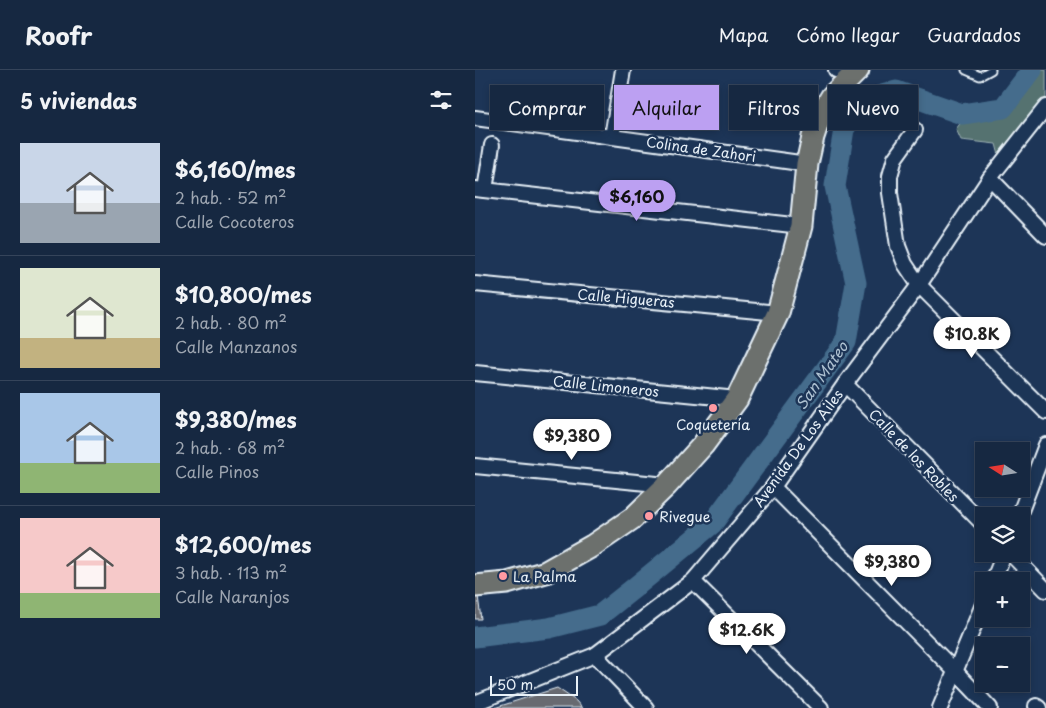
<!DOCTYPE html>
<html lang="es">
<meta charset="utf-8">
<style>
:root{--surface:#162841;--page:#23344c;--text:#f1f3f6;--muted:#9ea6b1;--line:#35445a;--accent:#bca0f2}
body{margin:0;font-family:"Playpen Sans",sans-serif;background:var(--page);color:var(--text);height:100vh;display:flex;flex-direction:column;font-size:19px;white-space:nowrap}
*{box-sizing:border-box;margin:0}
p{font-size:16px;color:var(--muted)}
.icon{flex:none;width:28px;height:28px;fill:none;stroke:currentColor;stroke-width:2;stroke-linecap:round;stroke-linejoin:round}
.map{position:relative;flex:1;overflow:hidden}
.drawer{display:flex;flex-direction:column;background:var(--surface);width:475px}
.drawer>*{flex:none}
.guide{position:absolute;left:15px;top:15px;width:475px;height:45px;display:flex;gap:10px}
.needle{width:32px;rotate:282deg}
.tools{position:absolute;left:500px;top:372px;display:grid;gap:10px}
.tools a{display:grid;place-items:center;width:55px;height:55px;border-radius:0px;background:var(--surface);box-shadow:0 2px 8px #0003,0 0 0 1px var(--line);font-size:25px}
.scale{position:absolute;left:15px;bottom:12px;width:88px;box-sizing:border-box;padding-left:5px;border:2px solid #e8f1f8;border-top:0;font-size:14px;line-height:18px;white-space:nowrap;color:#e8f1f8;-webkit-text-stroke:4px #1d3557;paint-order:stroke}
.price{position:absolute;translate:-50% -42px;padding:0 11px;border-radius:18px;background:#fff;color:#222;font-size:16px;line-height:32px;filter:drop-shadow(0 1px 2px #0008)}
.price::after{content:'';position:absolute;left:50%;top:30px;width:15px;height:11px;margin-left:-8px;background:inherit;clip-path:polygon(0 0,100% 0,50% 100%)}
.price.active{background:var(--accent);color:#111}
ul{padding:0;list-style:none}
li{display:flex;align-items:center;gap:15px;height:125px;padding:0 20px}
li+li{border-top:1px solid var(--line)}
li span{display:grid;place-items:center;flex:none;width:140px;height:100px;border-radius:0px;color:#555}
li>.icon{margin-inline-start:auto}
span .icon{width:60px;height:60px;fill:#fffc;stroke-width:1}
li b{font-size:21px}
h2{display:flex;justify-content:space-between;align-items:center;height:60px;padding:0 20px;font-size:21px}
.chip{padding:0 18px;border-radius:0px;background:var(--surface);box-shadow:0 2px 8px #0003,0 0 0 1px var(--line);font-size:18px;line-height:45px}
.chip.active{background:var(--accent);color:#111}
header{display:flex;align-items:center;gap:30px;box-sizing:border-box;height:70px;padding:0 25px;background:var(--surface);border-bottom:1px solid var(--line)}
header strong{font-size:24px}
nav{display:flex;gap:28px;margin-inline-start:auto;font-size:18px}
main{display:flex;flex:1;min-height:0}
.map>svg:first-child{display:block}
</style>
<header>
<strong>Roofr</strong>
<nav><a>Mapa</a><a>Cómo llegar</a><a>Guardados</a></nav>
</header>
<main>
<section class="drawer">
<h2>5 viviendas<svg class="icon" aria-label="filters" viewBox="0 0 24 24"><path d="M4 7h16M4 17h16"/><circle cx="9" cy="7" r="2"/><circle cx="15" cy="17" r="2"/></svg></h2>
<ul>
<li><span style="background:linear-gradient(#c9d6e8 60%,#9aa5b1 0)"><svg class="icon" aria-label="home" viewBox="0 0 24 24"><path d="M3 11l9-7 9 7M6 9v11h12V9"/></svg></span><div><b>$6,160/mes</b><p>2 hab. · 52 m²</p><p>Calle Cocoteros</p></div></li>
<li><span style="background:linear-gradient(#dfe7d0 70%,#c2b280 0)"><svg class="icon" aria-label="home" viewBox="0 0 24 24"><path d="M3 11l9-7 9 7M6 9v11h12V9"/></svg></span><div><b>$10,800/mes</b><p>2 hab. · 80 m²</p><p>Calle Manzanos</p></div></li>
<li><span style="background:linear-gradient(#a9c7e8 70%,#8fb573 0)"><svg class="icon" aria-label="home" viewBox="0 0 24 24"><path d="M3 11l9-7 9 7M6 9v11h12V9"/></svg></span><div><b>$9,380/mes</b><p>2 hab. · 68 m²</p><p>Calle Pinos</p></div></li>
<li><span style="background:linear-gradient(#f6c9c9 75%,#8fb573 0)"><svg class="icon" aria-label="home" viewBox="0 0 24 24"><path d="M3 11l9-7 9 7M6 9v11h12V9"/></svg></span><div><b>$12,600/mes</b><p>3 hab. · 113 m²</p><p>Calle Naranjos</p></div></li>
</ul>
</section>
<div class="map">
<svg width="571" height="638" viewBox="0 0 571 638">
<rect width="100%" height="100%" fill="#1d3557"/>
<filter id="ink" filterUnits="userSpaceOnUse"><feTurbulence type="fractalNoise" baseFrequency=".02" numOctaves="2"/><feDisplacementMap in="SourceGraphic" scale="10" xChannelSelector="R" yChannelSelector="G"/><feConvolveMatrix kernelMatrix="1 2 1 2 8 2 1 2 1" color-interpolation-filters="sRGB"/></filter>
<g filter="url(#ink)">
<!-- green -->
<path fill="#557270" stroke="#9eb2b4" d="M556 0H571V38L543 72 524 85 521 74 486 70 481 59 490 47 530 42Z"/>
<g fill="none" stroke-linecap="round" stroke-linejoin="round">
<!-- river -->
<path stroke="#446c8c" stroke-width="21" d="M0 567 74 558 125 545 159 518 237 454 371 272 381 213 360 116 369 59 389 30 421 21 487 44 528 38 557 0"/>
</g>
<!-- building -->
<g fill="#676b71" stroke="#e8f1f8">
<path d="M0 526H3L6 549H0Z"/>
<path d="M82 618 101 631 107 638H19Z"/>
</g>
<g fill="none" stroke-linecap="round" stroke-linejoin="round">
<!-- lane casing -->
<g stroke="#e8f1f8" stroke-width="11">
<path id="lane" d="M491 0 505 6 516 0"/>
</g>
<!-- street casing -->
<g stroke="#e8f1f8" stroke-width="18">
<g id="street">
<path d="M361 0 379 3"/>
<path d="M0 48 332 94"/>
<path d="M440 60 420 88 415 106V123L423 176 430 194 444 215 571 342"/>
<path d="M137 67 148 0"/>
<path d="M515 108 571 166"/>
<path d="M0 119 326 156"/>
<path d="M10 120 17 75"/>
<path d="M0 214 303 243"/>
<path d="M0 303 262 329"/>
<path d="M370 314 509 455"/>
<path d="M0 396 192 415"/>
<path d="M298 417 480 601 515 638"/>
<path d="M544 446 571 375"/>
<path d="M536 484 571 520"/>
<path d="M218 511 346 638"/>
<path d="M518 511 529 484"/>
<path d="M120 585 171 638"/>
<path d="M0 633 120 585 218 511 298 417 370 314 444 215 515 108 571 37"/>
<path d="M561 636 564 638"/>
<path d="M465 638 509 532"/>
</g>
</g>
<!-- primary casing -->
<g stroke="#e8f1f8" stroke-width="25">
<path id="primary" d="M0 516 32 513 71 502 117 476 158 448 192 415 228 375 262 329 303 243 326 156 332 94 338 67 345 46 357 26 383 0"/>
</g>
<!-- lane -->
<use href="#lane" stroke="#1d3557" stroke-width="7"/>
<!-- street -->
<use href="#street" stroke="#1d3557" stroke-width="14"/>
<!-- primary -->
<use href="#primary" stroke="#6c706d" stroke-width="21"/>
</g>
</g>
<!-- markers -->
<g fill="#ff9aa2" stroke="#1d3557" stroke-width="2">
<circle cx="238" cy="338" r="5"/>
<circle cx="174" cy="446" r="5"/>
<circle cx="28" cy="506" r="5"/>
</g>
<g text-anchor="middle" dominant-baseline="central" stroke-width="5" stroke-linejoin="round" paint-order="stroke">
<!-- street labels -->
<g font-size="14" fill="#e8f1f8" stroke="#1d3557">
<text transform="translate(226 79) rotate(8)">Colina de Zahori</text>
<text transform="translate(151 228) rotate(5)">Calle Higueras</text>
<text transform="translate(131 316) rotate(6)">Calle Limoneros</text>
<text transform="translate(323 378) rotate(-54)">Avenida De Los Ailes</text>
<text transform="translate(439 385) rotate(46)">Calle de los Robles</text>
</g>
<!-- poi labels -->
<g font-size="14" fill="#e8f1f8" stroke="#1d3557" text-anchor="start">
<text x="238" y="354" text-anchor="middle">Coquetería</text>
<text x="184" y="446">Rivegue</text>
<text x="38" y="506">La Palma</text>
</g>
<!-- water labels -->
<g font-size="15" font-style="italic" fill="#afc2d2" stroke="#1d3557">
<text transform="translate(346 305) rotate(-55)">San Mateo</text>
</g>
</g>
</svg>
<div class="tools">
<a><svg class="needle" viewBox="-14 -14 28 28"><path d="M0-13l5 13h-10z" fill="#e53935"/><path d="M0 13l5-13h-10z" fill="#9ea6b1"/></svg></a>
<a><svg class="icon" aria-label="layers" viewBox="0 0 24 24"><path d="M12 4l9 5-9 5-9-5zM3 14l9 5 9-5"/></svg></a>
<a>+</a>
<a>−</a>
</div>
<div class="scale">50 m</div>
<b class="price active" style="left:162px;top:152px">$6,160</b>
<b class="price" style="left:497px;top:289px">$10.8K</b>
<b class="price" style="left:97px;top:391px">$9,380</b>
<b class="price" style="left:417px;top:517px">$9,380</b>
<b class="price" style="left:272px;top:585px">$12.6K</b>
<div class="guide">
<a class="chip">Comprar</a>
<a class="chip active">Alquilar</a>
<a class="chip">Filtros</a>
<a class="chip">Nuevo</a>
</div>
</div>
</main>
